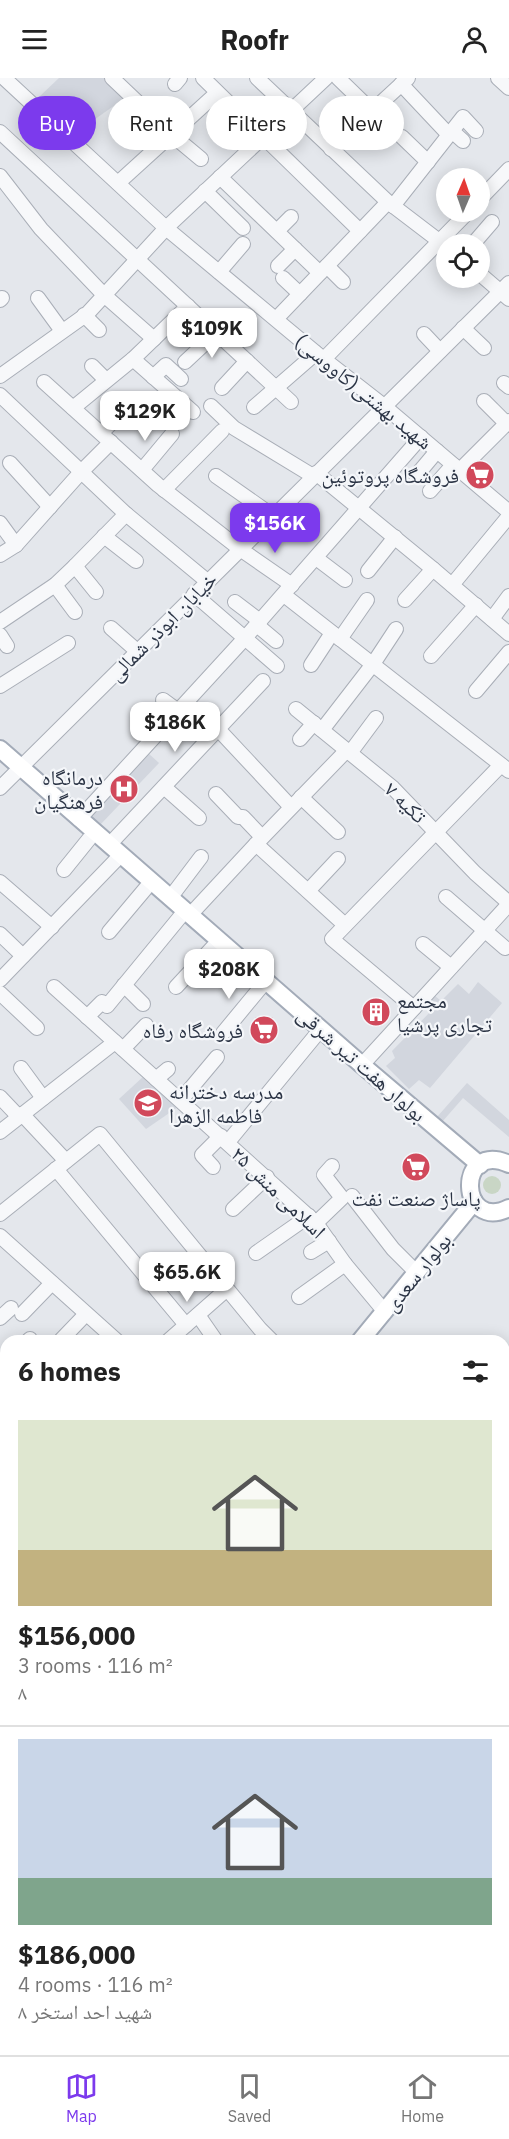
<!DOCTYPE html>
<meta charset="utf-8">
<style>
:root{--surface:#fff;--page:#f2f2f2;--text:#222;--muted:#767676;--line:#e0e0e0;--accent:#7c3aed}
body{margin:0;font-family:"IBM Plex Sans","Noto Naskh Arabic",sans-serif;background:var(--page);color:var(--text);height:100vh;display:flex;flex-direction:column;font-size:22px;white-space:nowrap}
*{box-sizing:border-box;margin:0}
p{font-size:20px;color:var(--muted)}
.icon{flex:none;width:33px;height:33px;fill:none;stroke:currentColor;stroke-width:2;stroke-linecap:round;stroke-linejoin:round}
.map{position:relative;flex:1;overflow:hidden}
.drawer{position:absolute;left:0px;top:1257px;width:510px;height:720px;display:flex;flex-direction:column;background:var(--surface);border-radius:18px 18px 0 0;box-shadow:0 3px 15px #0003}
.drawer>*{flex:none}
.guide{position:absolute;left:18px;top:18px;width:474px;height:54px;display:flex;gap:12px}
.needle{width:39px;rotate:2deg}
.fabs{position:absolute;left:436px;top:90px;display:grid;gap:12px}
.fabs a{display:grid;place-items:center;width:54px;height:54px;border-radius:50%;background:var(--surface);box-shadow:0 3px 15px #0003;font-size:30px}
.price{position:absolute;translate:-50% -51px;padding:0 14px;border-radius:12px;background:#fff;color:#222;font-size:20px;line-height:39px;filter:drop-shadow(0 2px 3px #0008)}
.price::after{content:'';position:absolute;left:50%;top:36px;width:18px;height:14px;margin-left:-9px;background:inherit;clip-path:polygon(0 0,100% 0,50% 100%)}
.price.on{background:var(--accent);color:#fff}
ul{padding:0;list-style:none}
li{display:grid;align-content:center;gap:12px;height:318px;padding:0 18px}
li+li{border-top:2px solid var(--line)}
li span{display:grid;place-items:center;height:186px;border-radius:0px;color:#555}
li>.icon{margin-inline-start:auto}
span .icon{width:108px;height:108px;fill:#fffc;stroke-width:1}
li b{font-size:26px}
h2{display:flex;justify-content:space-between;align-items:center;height:72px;padding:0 18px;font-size:26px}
.chip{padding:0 21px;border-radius:27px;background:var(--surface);box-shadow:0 3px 15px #0003;font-size:21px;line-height:54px}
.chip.on{background:var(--accent);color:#fff}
header{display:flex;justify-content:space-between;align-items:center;height:78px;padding:0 18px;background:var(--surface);font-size:27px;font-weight:700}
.tabs{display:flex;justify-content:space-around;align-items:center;height:84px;border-top:2px solid var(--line);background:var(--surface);font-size:16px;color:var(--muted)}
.tabs a{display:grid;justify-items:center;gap:3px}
.tabs .on{color:var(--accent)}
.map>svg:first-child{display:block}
</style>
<header><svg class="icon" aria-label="menu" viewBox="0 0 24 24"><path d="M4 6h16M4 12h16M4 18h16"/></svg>Roofr<svg class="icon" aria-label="person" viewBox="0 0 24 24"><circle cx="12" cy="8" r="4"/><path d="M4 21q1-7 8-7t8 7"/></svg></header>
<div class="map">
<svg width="509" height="1977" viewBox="0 0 509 1977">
<rect width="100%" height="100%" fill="#e4e7ec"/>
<!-- built -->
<g fill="#d2d6de">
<path d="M59 0H113L129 17 77 54 39 19Z"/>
<path d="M148 675 159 685 100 747 89 737Z"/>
<path d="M478 904 502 925 430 1010 419 1002 409 1011 386 988 395 980 392 973 436 928 430 922 434 917 441 923 458 906 469 916Z"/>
<path d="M144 998 178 1029 146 1051 119 1021Z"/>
<path d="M467 1005 509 1042V1059L463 1020 442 1044 437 1039Z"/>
</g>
<!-- green -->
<circle fill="#c9d6c5" cx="492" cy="1107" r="9"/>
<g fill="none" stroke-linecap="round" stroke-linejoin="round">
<!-- minor casing -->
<g stroke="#a9aeb7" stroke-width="16">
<g id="minor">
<path d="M4 0 166 150 316 275 384 328 509 434"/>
<path d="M112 0 171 56 201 81"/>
<path d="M203 0 360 153"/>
<path d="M257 0 388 124 447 169"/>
<path d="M338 0 372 33"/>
<path d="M498 0 509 10"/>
<path d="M175 6 180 0"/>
<path d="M401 6 449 57"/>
<path d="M452 53 463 63"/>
<path d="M0 54 291 324"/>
<path d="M402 59 428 84"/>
<path d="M331 71 408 0"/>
<path d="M0 98 41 151 104 217 154 261"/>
<path d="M220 99 320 195"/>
<path d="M118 105 217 15"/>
<path d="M205 113 243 150"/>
<path d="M480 121 509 91"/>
<path d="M393 128 463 39 476 53"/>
<path d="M277 153 291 139"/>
<path d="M473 166 492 144"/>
<path d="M278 188 295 171"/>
<path d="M327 188 343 204"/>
<path d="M219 194 243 166"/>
<path d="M480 196 509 221"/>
<path d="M283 200 300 216"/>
<path d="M38 220 62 253"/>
<path d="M0 222 2 220"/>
<path d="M84 237 99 252"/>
<path d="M276 241 388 124"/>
<path d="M463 250 484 270"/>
<path d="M424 256 440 273"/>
<path d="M133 281 193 334"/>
<path d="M324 281 468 134"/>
<path d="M185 284 216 255"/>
<path d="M92 288 106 302"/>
<path d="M0 298 87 236 166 150 326 0"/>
<path d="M153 299 166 287 181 301"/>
<path d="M44 304 158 407 240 471 292 507"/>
<path d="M504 305 509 309"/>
<path d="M222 310 247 283"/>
<path d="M0 317 126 436 207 503"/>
<path d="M484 323 507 346"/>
<path d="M211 328 234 350 313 398"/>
<path d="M254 329 316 275"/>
<path d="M73 330 133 281 188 228"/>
<path d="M101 355 124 333"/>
<path d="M10 385 50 429"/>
<path d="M142 392 172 356"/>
<path d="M460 392 509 343"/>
<path d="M316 395 433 491 509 556"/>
<path d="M216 398 273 438"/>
<path d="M416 398 437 373"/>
<path d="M164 412 222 353"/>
<path d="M430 413 453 387"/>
<path d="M0 445 16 467"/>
<path d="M104 458 136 483"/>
<path d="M0 477 16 467 81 394 111 364"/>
<path d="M316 480 345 502"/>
<path d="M75 488 96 514"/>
<path d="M368 493 395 459"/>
<path d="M55 507 75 534"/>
<path d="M452 507 509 438"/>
<path d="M194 516 277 588"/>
<path d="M284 517 509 693"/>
<path d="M405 522 433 491"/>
<path d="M235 524 260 543"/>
<path d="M492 541 509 518"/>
<path d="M0 544 55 507 75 488 126 436"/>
<path d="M257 547 276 563"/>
<path d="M111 550 137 573"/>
<path d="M0 557 7 568"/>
<path d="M340 561 367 522"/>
<path d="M431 578 476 527"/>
<path d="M311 587 332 555"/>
<path d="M0 608 68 565"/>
<path d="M476 613 509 574"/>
<path d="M163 622 178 633"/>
<path d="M296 631 393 710 475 795 509 825"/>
<path d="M218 651 291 729"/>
<path d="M322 652 373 586 396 551"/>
<path d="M300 661 314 645"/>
<path d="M350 675 376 640"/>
<path d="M164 709 199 740"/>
<path d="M0 710 509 205"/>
<path d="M216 716 238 739H243L262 759"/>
<path d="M301 719 338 754"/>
<path d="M79 741 245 560 421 359"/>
<path d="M256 766 345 847"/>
<path d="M109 767 263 603"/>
<path d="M64 792 89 761"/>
<path d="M0 804 52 849"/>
<path d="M308 813 338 781"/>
<path d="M446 819 505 870"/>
<path d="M170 820 201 779"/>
<path d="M190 837 256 766 347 672"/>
<path d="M109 854 146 810"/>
<path d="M0 856 23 878"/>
<path d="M423 866 451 889"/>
<path d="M0 902 115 783"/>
<path d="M124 907 143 926"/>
<path d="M54 909 316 1145 345 1186 385 1234"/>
<path d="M176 909 214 868"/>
<path d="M0 915 37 950"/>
<path d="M414 930 332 861 501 687"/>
<path d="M87 939 102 924 107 928 180 839"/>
<path d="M223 955 261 909"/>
<path d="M123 971 146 947"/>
<path d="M362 987 509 826"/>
<path d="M21 990 43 1020"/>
<path d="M156 1001 168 991"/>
<path d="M0 1019 19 1039"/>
<path d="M181 1022 217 979"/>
<path d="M22 1036 66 1083"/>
<path d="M0 1054 115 964"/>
<path d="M228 1064 316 957"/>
<path d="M213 1089 202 1077 221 1058"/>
<path d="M56 1091 186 1247"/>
<path d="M352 1118 393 1171 417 1195"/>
<path d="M233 1131 267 1099"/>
<path d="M0 1136 100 1056 260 1251 272 1263"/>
<path d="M316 1145 342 1120 324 1097 332 1088"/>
<path d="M0 1158 117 1263"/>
<path d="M311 1174 329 1163"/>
<path d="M256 1175 309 1138"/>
<path d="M299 1219 345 1186"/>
<path d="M22 1236 52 1205"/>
<path d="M198 1237 216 1263"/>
<path d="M0 1240 11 1230"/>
<path d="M61 1262 86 1236"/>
<path d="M28 1263 30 1261"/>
<path d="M168 1263 227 1211"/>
<path d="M0 1288 6 1282"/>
<path d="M0 1389 6 1382"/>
<path d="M0 1435 1 1436"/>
<path d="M0 1522 6 1527"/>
<path d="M504 1563 509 1557"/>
<path d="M0 1633 5 1637"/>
<path d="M504 1651 509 1655"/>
<path d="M504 1672 509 1666"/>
<path d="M0 1699 6 1706"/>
<path d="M0 1773 6 1780"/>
<path d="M0 1868 5 1866"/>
<path d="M0 1887 6 1893"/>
<path d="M0 1938 6 1932"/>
<path d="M79 1971 85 1977"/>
<path d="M253 1971 261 1977"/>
<path d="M342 1971 349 1977"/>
<path d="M451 1971 457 1977"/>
<path d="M54 1977 60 1971"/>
<path d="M143 1977 148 1971"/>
<path d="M223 1977 228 1971"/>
<path d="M319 1977 324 1971"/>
</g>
</g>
<!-- major casing -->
<g stroke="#a3abb8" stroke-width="20">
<g id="major">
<path d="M0 671 362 987 480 1087"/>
<path d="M509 1086C455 1062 459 1155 509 1130"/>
<path d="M360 1263 474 1124"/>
<path d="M0 1653 6 1649"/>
</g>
</g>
<!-- minor -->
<use href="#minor" stroke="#f7f8fa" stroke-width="14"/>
<!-- major -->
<use href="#major" stroke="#fff" stroke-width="16"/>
</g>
<!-- icons -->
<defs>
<g id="supermarket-disc" transform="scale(1.5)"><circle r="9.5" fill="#d1495b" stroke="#f4f6f9"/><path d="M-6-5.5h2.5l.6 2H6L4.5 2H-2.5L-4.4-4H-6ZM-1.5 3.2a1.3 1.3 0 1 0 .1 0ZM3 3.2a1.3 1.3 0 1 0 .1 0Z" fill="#fff"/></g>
<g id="hospital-disc" transform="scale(1.5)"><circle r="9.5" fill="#d1495b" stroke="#f4f6f9"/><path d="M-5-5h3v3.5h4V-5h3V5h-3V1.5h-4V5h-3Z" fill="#fff"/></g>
<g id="building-disc" transform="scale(1.5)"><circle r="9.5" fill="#d1495b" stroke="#f4f6f9"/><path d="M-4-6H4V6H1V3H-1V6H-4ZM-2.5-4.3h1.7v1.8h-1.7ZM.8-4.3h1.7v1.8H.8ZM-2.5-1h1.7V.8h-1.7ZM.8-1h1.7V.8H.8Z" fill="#fff"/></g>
<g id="school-disc" transform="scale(1.5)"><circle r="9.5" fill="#d1495b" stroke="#f4f6f9"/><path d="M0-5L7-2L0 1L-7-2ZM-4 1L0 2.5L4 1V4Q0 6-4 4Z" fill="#fff"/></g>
</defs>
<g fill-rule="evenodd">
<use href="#supermarket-disc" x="480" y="397"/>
<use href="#hospital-disc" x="124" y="711"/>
<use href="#building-disc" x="376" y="934"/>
<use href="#supermarket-disc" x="264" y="952"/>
<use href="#school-disc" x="148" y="1025"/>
<use href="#supermarket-disc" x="416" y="1089"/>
</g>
<g text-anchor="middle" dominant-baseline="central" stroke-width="4.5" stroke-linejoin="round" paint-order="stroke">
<!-- street labels -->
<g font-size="21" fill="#2b3445" stroke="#f4f6f9">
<text transform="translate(364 313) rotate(39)">شهید بهشتی(کاووسی)</text>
<text transform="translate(162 548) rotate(-45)">خیابان ابوذر شمالی</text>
<text transform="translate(406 724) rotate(44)">تکیه ۷</text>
<text transform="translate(362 986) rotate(41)">بولوار هفت تیر شرقی</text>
<text transform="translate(279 1114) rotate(44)">اسلامی منش ۲۵</text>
<text transform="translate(417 1194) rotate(-51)">بولوار سعدی</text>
</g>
<!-- poi labels -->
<g font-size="21" fill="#2b3445" stroke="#f4f6f9" text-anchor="end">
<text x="459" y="397">فروشگاه پروتوئین</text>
<text x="103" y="699">درمانگاه<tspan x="103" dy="24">فرهنگیان</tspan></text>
<text x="397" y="922" text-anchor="start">مجتمع<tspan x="397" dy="24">تجاری پرشیا</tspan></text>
<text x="243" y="952">فروشگاه رفاه</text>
<text x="169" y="1013" text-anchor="start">مدرسه دخترانه<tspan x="169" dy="24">فاطمه الزهرا</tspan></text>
<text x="416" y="1120" text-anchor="middle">پاساژ صنعت نفت</text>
</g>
</g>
</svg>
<div class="fabs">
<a><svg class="needle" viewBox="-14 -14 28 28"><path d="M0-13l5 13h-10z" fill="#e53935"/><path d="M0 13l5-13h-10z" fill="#767676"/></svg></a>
<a><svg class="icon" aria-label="locate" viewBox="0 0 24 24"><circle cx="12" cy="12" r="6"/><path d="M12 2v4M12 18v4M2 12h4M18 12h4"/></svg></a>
</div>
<b class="price" style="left:212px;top:281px">$109K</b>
<b class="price" style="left:145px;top:364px">$129K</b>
<b class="price on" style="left:275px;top:476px">$156K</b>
<b class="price" style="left:175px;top:675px">$186K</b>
<b class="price" style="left:229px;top:922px">$208K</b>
<b class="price" style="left:187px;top:1225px">$65.6K</b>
<div class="guide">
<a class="chip on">Buy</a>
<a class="chip">Rent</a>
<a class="chip">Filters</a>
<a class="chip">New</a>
</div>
<section class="drawer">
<h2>6 homes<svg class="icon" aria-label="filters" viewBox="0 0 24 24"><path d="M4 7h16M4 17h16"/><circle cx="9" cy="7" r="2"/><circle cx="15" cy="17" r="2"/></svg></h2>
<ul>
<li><span style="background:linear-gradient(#dfe7d0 70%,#c2b280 0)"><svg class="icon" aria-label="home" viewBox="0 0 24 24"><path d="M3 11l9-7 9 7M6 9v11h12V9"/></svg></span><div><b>$156,000</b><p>3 rooms · 116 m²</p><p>۸</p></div></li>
<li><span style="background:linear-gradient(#c9d6e8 75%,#7fa58c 0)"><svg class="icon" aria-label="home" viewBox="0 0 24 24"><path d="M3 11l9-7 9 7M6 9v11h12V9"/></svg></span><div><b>$186,000</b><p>4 rooms · 116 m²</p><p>شهید احد استخر ۸</p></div></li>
</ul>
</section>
</div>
<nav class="tabs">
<a class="on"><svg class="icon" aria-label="map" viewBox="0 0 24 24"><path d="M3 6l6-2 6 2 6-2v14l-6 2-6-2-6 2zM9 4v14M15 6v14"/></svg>Map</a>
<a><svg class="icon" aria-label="saved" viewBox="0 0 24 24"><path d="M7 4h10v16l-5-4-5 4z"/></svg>Saved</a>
<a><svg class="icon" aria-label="home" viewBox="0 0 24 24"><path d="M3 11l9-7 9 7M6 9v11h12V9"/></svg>Home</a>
</nav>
